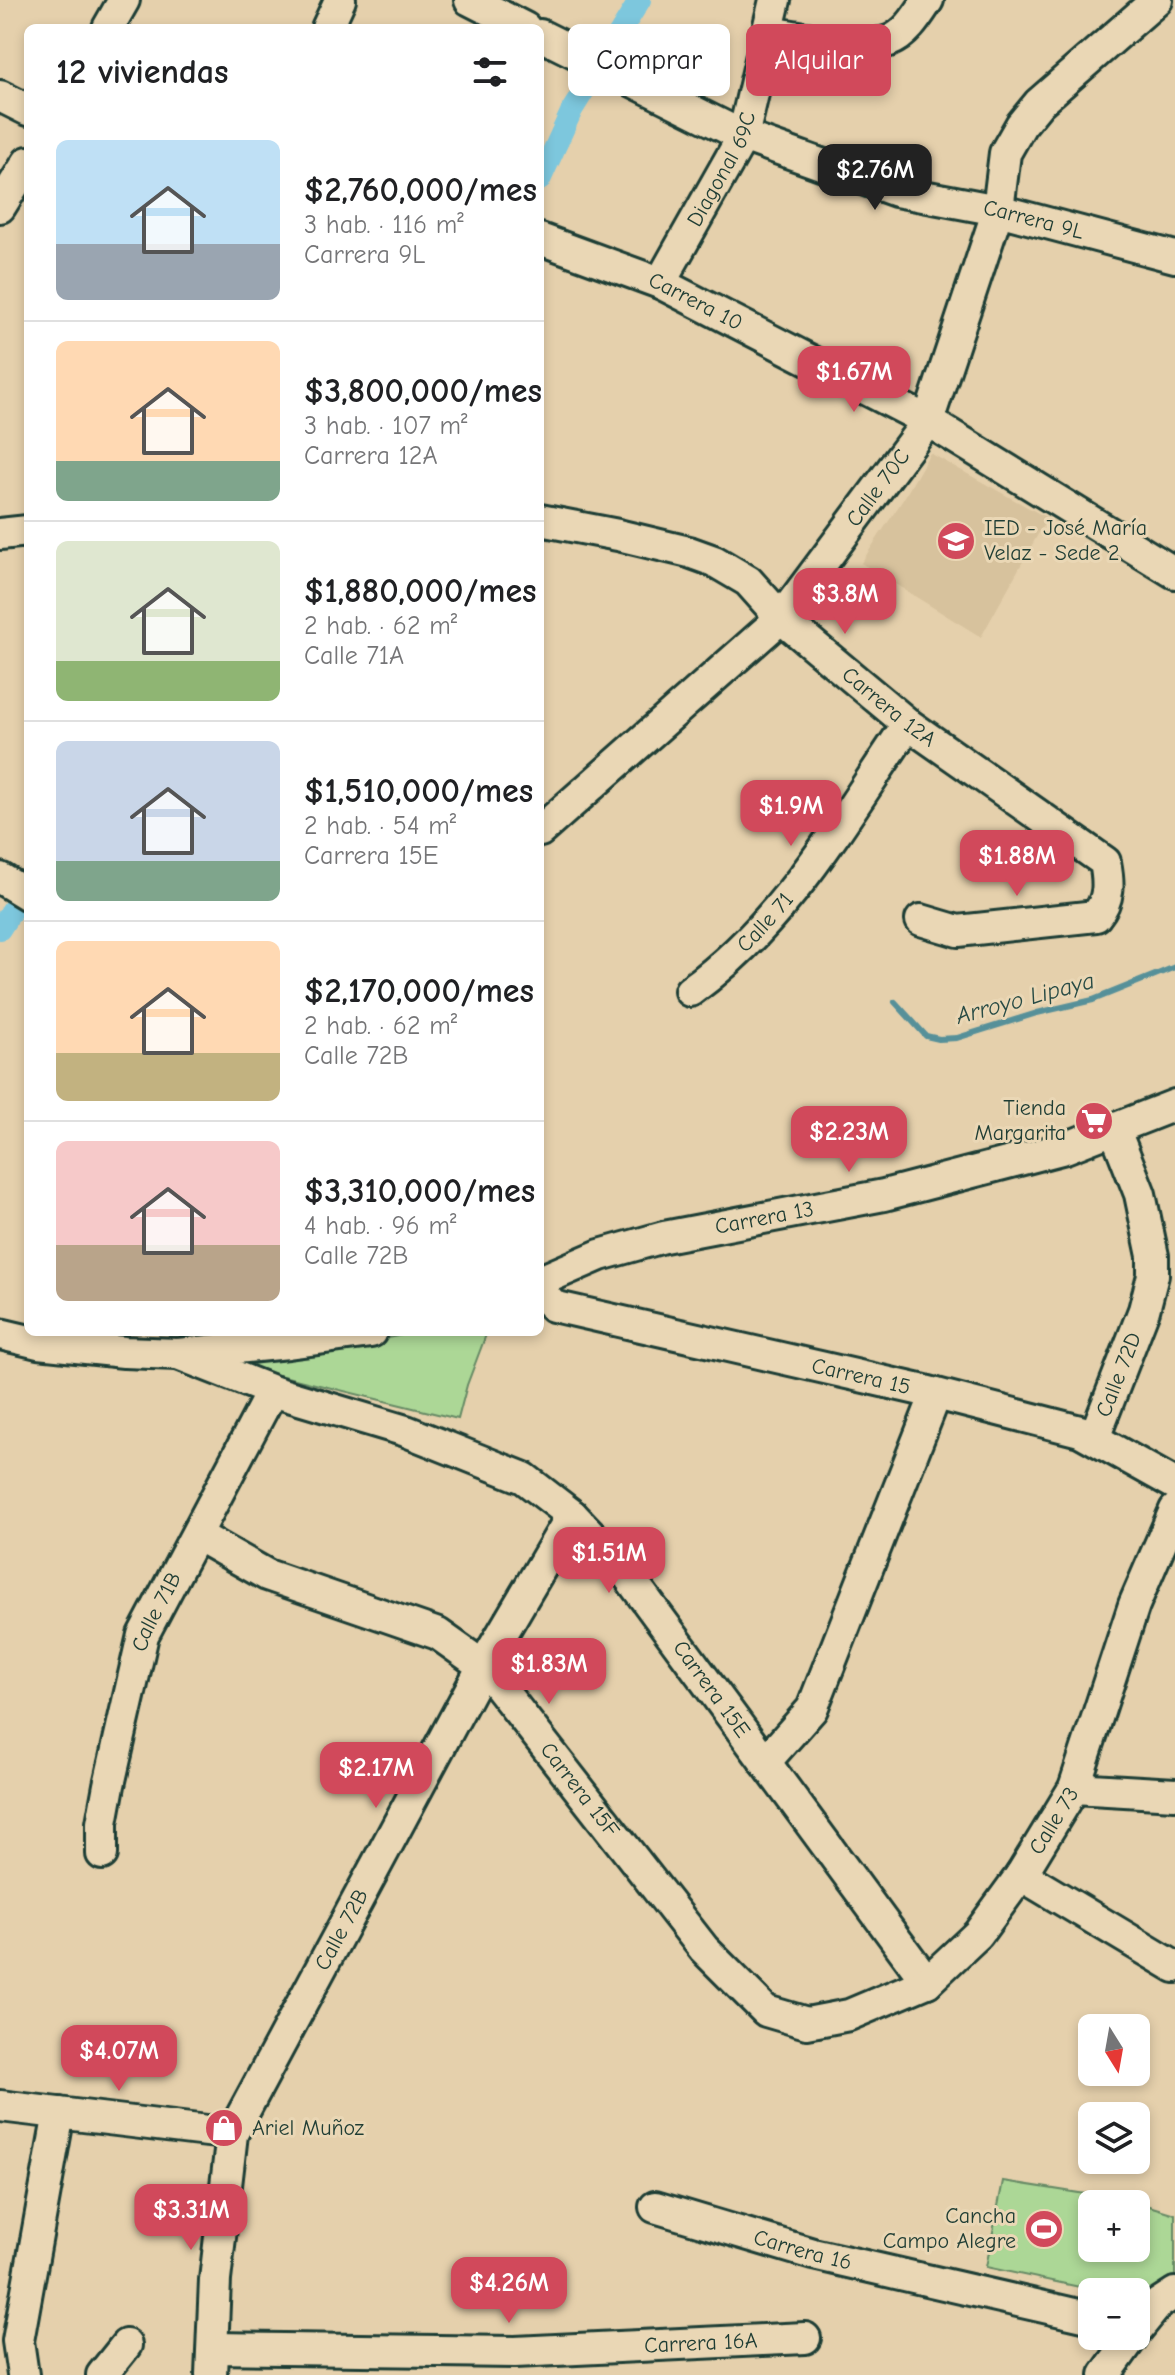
<!DOCTYPE html>
<html lang="es">
<meta charset="utf-8">
<style>
:root{--surface:#fff;--page:#f2f2f2;--text:#202124;--muted:#757577;--line:#e0e0e0;--accent:#d1495b}
body{margin:0;font-family:"Comic Neue",sans-serif;background:var(--page);color:var(--text);height:100vh;display:flex;flex-direction:column;font-size:30px;white-space:nowrap}
*{box-sizing:border-box;margin:0}
p{font-size:26px;color:var(--muted)}
.icon{flex:none;width:44px;height:44px;fill:none;stroke:currentColor;stroke-width:2;stroke-linecap:round;stroke-linejoin:round}
.map{position:relative;flex:1;overflow:hidden}
.side{position:absolute;left:24px;top:24px;width:520px;height:1312px;display:flex;flex-direction:column;background:var(--surface);border-radius:12px;box-shadow:0 4px 12px #0003}
.side>*{flex:none}
.top-card{position:absolute;left:568px;top:24px;width:486px;height:72px;display:flex;gap:16px}
.needle{width:52px;rotate:169deg}
.fabs{position:absolute;left:1078px;top:2014px;display:grid;gap:16px}
.fabs a{display:grid;place-items:center;width:72px;height:72px;border-radius:12px;background:var(--surface);box-shadow:0 4px 12px #0003;font-size:40px}
.price{position:absolute;translate:-50% -68px;padding:0 18px;border-radius:16px;background:var(--accent);color:#fff;font-size:26px;line-height:52px;filter:drop-shadow(0 2px 4px #0008)}
.price::after{content:'';position:absolute;left:50%;top:48px;width:24px;height:18px;margin-left:-12px;background:inherit;clip-path:polygon(0 0,100% 0,50% 100%)}
.price.current{background:#222;color:#fff}
ul{padding:0;list-style:none}
li{display:flex;align-items:center;gap:24px;height:200px;padding:0 32px}
li+li{border-top:2px solid var(--line)}
li span{display:grid;place-items:center;flex:none;width:224px;height:160px;border-radius:12px;color:#555}
li>.icon{margin-inline-start:auto}
span .icon{width:96px;height:96px;fill:#fffc;stroke-width:1}
li b{font-size:34px}
h2{display:flex;justify-content:space-between;align-items:center;height:96px;padding:0 32px;font-size:34px}
.pill{padding:0 28px;border-radius:12px;background:var(--surface);box-shadow:0 4px 12px #0003;font-size:28px;line-height:72px}
.pill.current{background:var(--accent);color:#fff}
.map>svg:first-child{display:block}
</style>
<div class="map">
<svg width="1175" height="2375" viewBox="0 0 1175 2375">
<rect width="100%" height="100%" fill="#e5d0ac"/>
<filter id="ink" filterUnits="userSpaceOnUse"><feTurbulence type="fractalNoise" baseFrequency=".0125" numOctaves="2"/><feDisplacementMap in="SourceGraphic" scale="16" xChannelSelector="R" yChannelSelector="G"/><feConvolveMatrix kernelMatrix="1 2 1 2 8 2 1 2 1" color-interpolation-filters="sRGB"/></filter>
<g filter="url(#ink)">
<!-- built -->
<path fill="#d7c29d" d="M930 453 1047 518 981 637 861 563 904 498Z"/>
<!-- green -->
<g fill="#acd796" stroke="#668a65" stroke-width="2" fill-rule="evenodd">
<path d="M417 1332H487L467 1385 458 1419 238 1365 249 1359 368 1342Z"/>
<path d="M1003 2181 1136 2202 1175 2214V2276L1139 2300 1136 2299V2292H1103L986 2267ZM1092 2204H1136V2248H1092Z"/>
</g>
<g fill="none" stroke-linecap="round" stroke-linejoin="round">
<!-- stream -->
<path stroke="#579099" stroke-width="6" d="M895 1002 926 1036 939 1039 957 1038 1037 1013 1093 1000 1175 967"/>
<!-- canal -->
<g stroke="#7dc7dd" stroke-width="22">
<path d="M540 180 572 110 640 0"/>
<path d="M0 929 28 885"/>
</g>
<!-- minor casing -->
<g stroke="#1f3d34" stroke-width="36">
<g id="minor">
<path d="M470 0 525 28"/>
<path d="M108 28 124 0"/>
<path d="M327 28 340 0"/>
<path d="M768 32C801 36 858 52 889 41 907 34 918 15 928 0"/>
<path id="s1" d="M540 35 743 136 896 191 998 210 1175 257"/>
<path d="M0 96 28 110"/>
<path d="M0 207 28 162"/>
<path id="s2" d="M540 239 660 283 928 421 1175 573"/>
<path id="s3" d="M660 283 743 136 775 0"/>
<path id="s4" d="M540 520 618 535 689 552 714 561 748 581 781 618 908 724 1105 862C1109 883 1110 899 1096 916L958 931 921 920"/>
<path d="M0 534 28 531"/>
<path id="s5" d="M540 831 781 618 928 421 998 210 1005 153 1021 125 1039 103 1157 0"/>
<path d="M0 878 28 895"/>
<path id="s6" d="M690 991C785 923 843 819 908 724"/>
<path id="s7" d="M540 1281 600 1255 664 1237 884 1195 1065 1148 1175 1105"/>
<path id="s8" d="M540 1291 553 1306 921 1390 1080 1431 1175 1484"/>
<path d="M0 1334 38 1343 124 1352 178 1354 288 1343 371 1332"/>
<path id="s9" d="M178 1354 272 1391 406 1431 524 1478 572 1515 621 1566 927 1982"/>
<path id="s10" d="M1094 1438 1144 1310 1153 1275V1256L1140 1194 1114 1128"/>
<path id="s11" d="M197 1535 267 1575 438 1634 483 1666 704 1949 766 2011 807 2023 849 2015 927 1982 978 1934 1021 1875 1074 1788 1134 1605 1175 1510"/>
<path d="M765 1762 812 1709 936 1394"/>
<path d="M1074 1788 1175 1794"/>
<path id="s12" d="M102 1854V1823L109 1785 143 1635 272 1391"/>
<path d="M1021 1875 1175 1967"/>
<path d="M0 2106 232 2134"/>
<path id="s13" d="M655 2207 813 2254 1092 2318"/>
<path d="M1136 2331 1158 2304 1175 2293"/>
<path id="s14" d="M213 2348 515 2352 805 2338"/>
<path d="M23 2375 18 2341 59 2113"/>
<path d="M102 2375 126 2345"/>
<path id="s15" d="M211 2375 215 2280 232 2134 483 1666 572 1515"/>
<path d="M1105 2375 1133 2336"/>
</g>
</g>
<!-- minor -->
<use href="#minor" stroke="#ead7b5" stroke-width="30"/>
</g>
</g>
<!-- icons -->
<defs>
<g id="school-disc" transform="scale(2)"><circle r="9.5" fill="#d1495b" stroke="#ead7b5"/><path d="M0-5L7-2L0 1L-7-2ZM-4 1L0 2.5L4 1V4Q0 6-4 4Z" fill="#fff"/></g>
<g id="supermarket-disc" transform="scale(2)"><circle r="9.5" fill="#d1495b" stroke="#ead7b5"/><path d="M-6-5.5h2.5l.6 2H6L4.5 2H-2.5L-4.4-4H-6ZM-1.5 3.2a1.3 1.3 0 1 0 .1 0ZM3 3.2a1.3 1.3 0 1 0 .1 0Z" fill="#fff"/></g>
<g id="shop-disc" transform="scale(2)"><circle r="9.5" fill="#d1495b" stroke="#ead7b5"/><path d="M-5-2.5h2.3a2.7 3.5 0 0 1 5.4 0H5L5.5 6h-11ZM-1.5-2.5h3a1.5 2.3 0 0 0-3 0Z" fill="#fff"/></g>
<g id="stadium-disc" transform="scale(2)"><circle r="9.5" fill="#d1495b" stroke="#ead7b5"/><path d="M0-5a6.5 5 0 1 0 0 10a6.5 5 0 1 0 0-10ZM-3.5-1.8h7v3.6h-7Z" fill="#fff"/></g>
</defs>
<g fill-rule="evenodd">
<use href="#school-disc" x="956" y="541"/>
<use href="#supermarket-disc" x="1094" y="1121"/>
<use href="#shop-disc" x="224" y="2128"/>
<use href="#stadium-disc" x="1044" y="2229"/>
</g>
<g text-anchor="middle" dominant-baseline="central" stroke-width="6" stroke-linejoin="round" paint-order="stroke">
<!-- street labels -->
<g font-size="22" fill="#1f3d34" stroke="#ead7b5">
<text stroke="none"><textPath href="#s3" startOffset="130">Diagonal 69C</textPath></text>
<text stroke="none"><textPath href="#s1" startOffset="530">Carrera 9L</textPath></text>
<text stroke="none"><textPath href="#s2" startOffset="168">Carrera 10</textPath></text>
<text stroke="none"><textPath href="#s5" startOffset="484">Calle 70C</textPath></text>
<text stroke="none"><textPath href="#s4" startOffset="408">Carrera 12A</textPath></text>
<text stroke="none"><textPath href="#s6" startOffset="102">Calle 71</textPath></text>
<text stroke="none"><textPath href="#s7" startOffset="234">Carrera 13</textPath></text>
<text stroke="none"><textPath href="#s10" startOffset="68">Calle 72D</textPath></text>
<text stroke="none"><textPath href="#s8" startOffset="336">Carrera 15</textPath></text>
<text stroke="none"><textPath href="#s12" startOffset="250">Calle 71B</textPath></text>
<text stroke="none"><textPath href="#s9" startOffset="652">Carrera 15E</textPath></text>
<text stroke="none"><textPath href="#s11" startOffset="474">Carrera 15F</textPath></text>
<text stroke="none"><textPath href="#s11" startOffset="1140">Calle 73</textPath></text>
<text stroke="none"><textPath href="#s15" startOffset="474">Calle 72B</textPath></text>
<text stroke="none"><textPath href="#s13" startOffset="154">Carrera 16</textPath></text>
<text stroke="none"><textPath href="#s14" startOffset="488">Carrera 16A</textPath></text>
</g>
<!-- poi labels -->
<g font-size="22" fill="#1f3d34" stroke="#ead7b5" text-anchor="start">
<text x="984" y="528">IED - José María<tspan x="984" dy="25">Velaz - Sede 2</tspan></text>
<text x="1066" y="1108" text-anchor="end">Tienda<tspan x="1066" dy="25">Margarita</tspan></text>
<text x="252" y="2128">Ariel Muñoz</text>
<text x="1016" y="2216" text-anchor="end">Cancha<tspan x="1016" dy="25">Campo Alegre</tspan></text>
</g>
<!-- water labels -->
<g font-size="24" font-style="italic" fill="#284b45" stroke="#ead7b5">
<text transform="translate(1025 998) rotate(-15)">Arroyo Lipaya</text>
</g>
</g>
</svg>
<div class="fabs">
<a><svg class="needle" viewBox="-14 -14 28 28"><path d="M0-13l5 13h-10z" fill="#e53935"/><path d="M0 13l5-13h-10z" fill="#757577"/></svg></a>
<a><svg class="icon" aria-label="layers" viewBox="0 0 24 24"><path d="M12 4l9 5-9 5-9-5zM3 14l9 5 9-5"/></svg></a>
<a>+</a>
<a>−</a>
</div>
<b class="price current" style="left:875px;top:212px">$2.76M</b>
<b class="price" style="left:854px;top:414px">$1.67M</b>
<b class="price" style="left:845px;top:636px">$3.8M</b>
<b class="price" style="left:791px;top:848px">$1.9M</b>
<b class="price" style="left:1017px;top:898px">$1.88M</b>
<b class="price" style="left:849px;top:1174px">$2.23M</b>
<b class="price" style="left:609px;top:1595px">$1.51M</b>
<b class="price" style="left:549px;top:1706px">$1.83M</b>
<b class="price" style="left:376px;top:1810px">$2.17M</b>
<b class="price" style="left:119px;top:2093px">$4.07M</b>
<b class="price" style="left:191px;top:2252px">$3.31M</b>
<b class="price" style="left:509px;top:2325px">$4.26M</b>
<div class="top-card">
<a class="pill">Comprar</a>
<a class="pill current">Alquilar</a>
</div>
<section class="side">
<h2>12 viviendas<svg class="icon" aria-label="filters" viewBox="0 0 24 24"><path d="M4 7h16M4 17h16"/><circle cx="9" cy="7" r="2"/><circle cx="15" cy="17" r="2"/></svg></h2>
<ul>
<li><span style="background:linear-gradient(#bfe0f5 65%,#9aa5b1 0)"><svg class="icon" aria-label="home" viewBox="0 0 24 24"><path d="M3 11l9-7 9 7M6 9v11h12V9"/></svg></span><div><b>$2,760,000/mes</b><p>3 hab. · 116 m²</p><p>Carrera 9L</p></div></li>
<li><span style="background:linear-gradient(#ffd9b3 75%,#7fa58c 0)"><svg class="icon" aria-label="home" viewBox="0 0 24 24"><path d="M3 11l9-7 9 7M6 9v11h12V9"/></svg></span><div><b>$3,800,000/mes</b><p>3 hab. · 107 m²</p><p>Carrera 12A</p></div></li>
<li><span style="background:linear-gradient(#dfe7d0 75%,#8fb573 0)"><svg class="icon" aria-label="home" viewBox="0 0 24 24"><path d="M3 11l9-7 9 7M6 9v11h12V9"/></svg></span><div><b>$1,880,000/mes</b><p>2 hab. · 62 m²</p><p>Calle 71A</p></div></li>
<li><span style="background:linear-gradient(#c9d6e8 75%,#7fa58c 0)"><svg class="icon" aria-label="home" viewBox="0 0 24 24"><path d="M3 11l9-7 9 7M6 9v11h12V9"/></svg></span><div><b>$1,510,000/mes</b><p>2 hab. · 54 m²</p><p>Carrera 15E</p></div></li>
<li><span style="background:linear-gradient(#ffd9b3 70%,#c2b280 0)"><svg class="icon" aria-label="home" viewBox="0 0 24 24"><path d="M3 11l9-7 9 7M6 9v11h12V9"/></svg></span><div><b>$2,170,000/mes</b><p>2 hab. · 62 m²</p><p>Calle 72B</p></div></li>
<li><span style="background:linear-gradient(#f6c9c9 65%,#b9a48a 0)"><svg class="icon" aria-label="home" viewBox="0 0 24 24"><path d="M3 11l9-7 9 7M6 9v11h12V9"/></svg></span><div><b>$3,310,000/mes</b><p>4 hab. · 96 m²</p><p>Calle 72B</p></div></li>
</ul>
</section>
</div>
